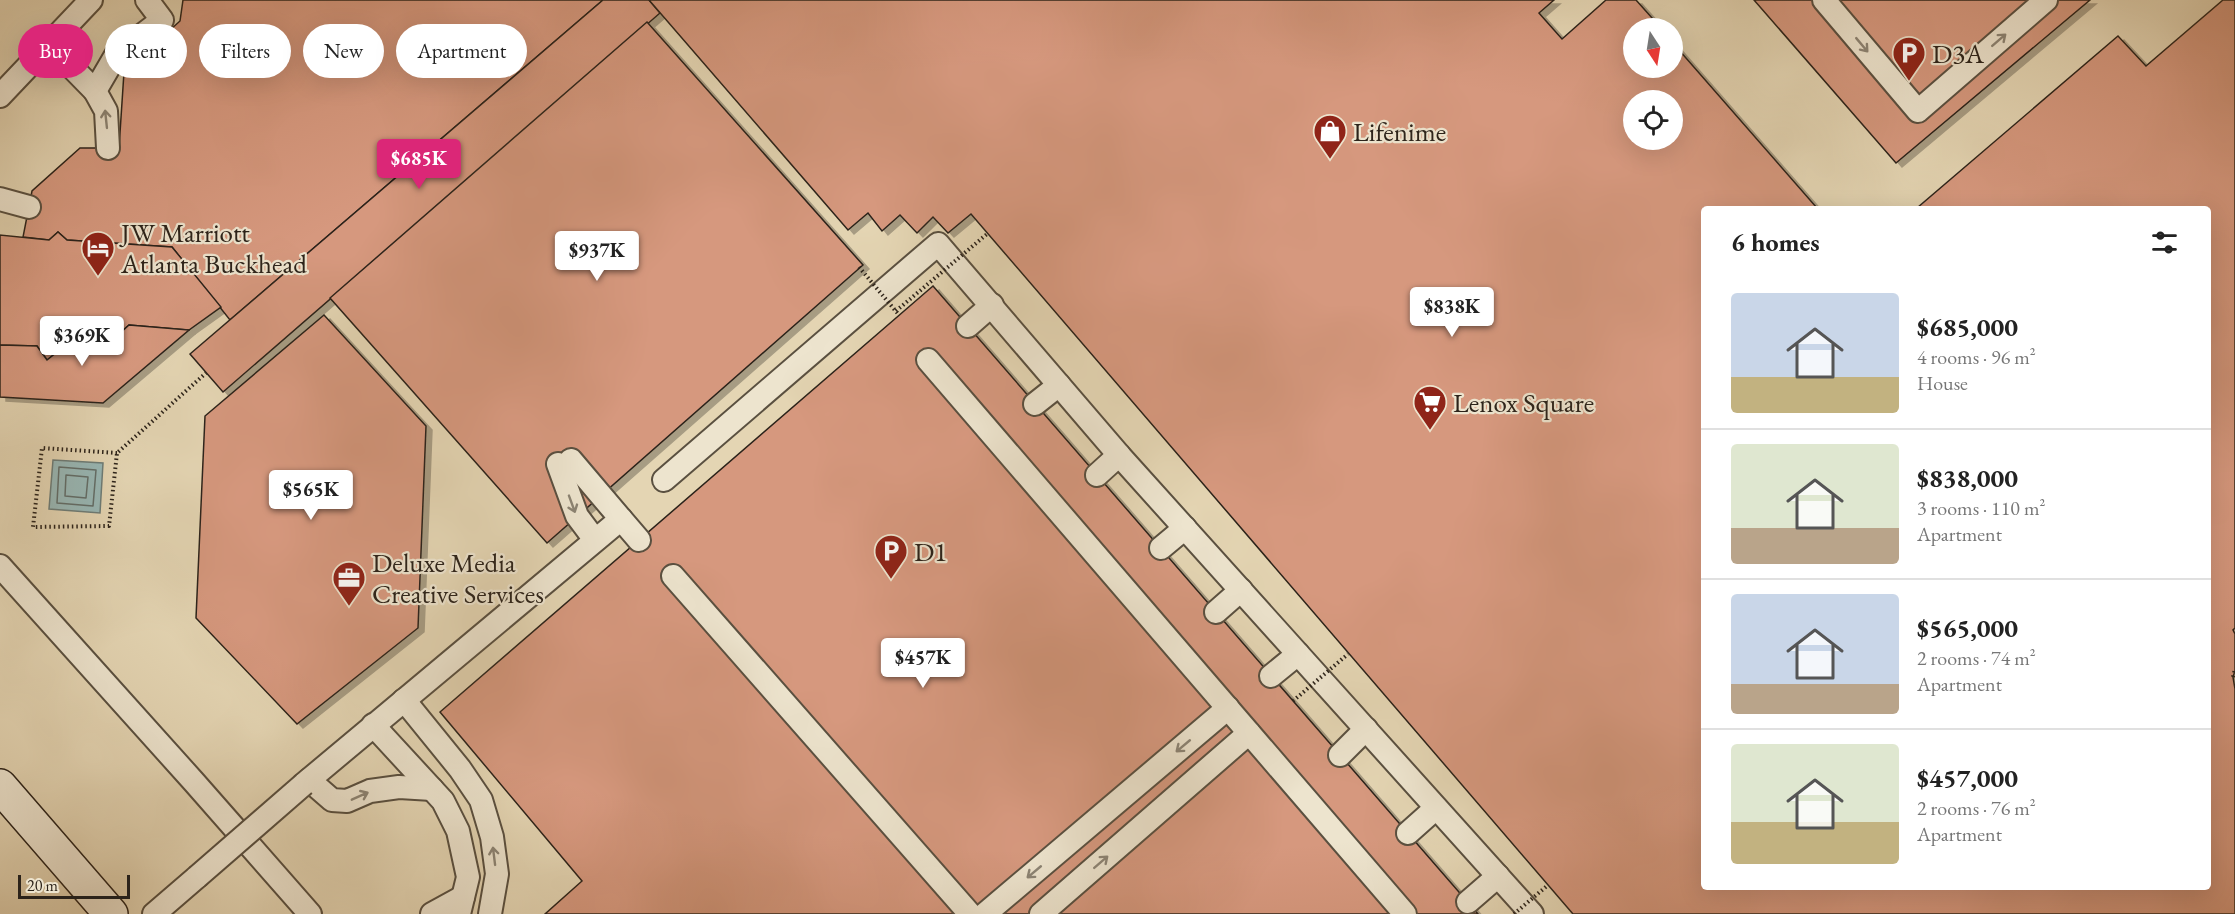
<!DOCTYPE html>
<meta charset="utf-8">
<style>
:root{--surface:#fff;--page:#f6f6f6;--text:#222;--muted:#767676;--line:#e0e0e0;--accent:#db2777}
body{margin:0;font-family:"EB Garamond",serif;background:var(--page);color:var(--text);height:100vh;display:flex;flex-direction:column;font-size:22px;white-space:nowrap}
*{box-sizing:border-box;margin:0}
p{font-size:20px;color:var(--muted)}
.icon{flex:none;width:33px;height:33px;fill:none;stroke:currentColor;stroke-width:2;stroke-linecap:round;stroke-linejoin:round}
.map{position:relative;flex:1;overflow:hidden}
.details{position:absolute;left:1701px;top:206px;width:510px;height:684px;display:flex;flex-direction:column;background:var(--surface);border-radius:6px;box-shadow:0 6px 24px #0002}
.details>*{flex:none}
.banner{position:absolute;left:18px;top:24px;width:570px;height:54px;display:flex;gap:12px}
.needle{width:39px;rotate:168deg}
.tools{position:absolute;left:1623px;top:18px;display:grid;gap:12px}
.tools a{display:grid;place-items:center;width:60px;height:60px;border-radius:50%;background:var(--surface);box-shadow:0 6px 24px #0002;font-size:30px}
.scale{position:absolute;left:18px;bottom:15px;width:112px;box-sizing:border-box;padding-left:6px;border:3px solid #2c231a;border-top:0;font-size:16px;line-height:21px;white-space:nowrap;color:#2c231a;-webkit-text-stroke:4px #ede4ce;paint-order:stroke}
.price{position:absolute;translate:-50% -51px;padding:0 14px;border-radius:6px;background:#fff;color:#222;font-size:20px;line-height:39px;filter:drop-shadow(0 2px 3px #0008)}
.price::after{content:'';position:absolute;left:50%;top:36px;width:18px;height:14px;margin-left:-9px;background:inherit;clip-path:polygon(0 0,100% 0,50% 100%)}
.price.selected{background:var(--accent);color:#fff}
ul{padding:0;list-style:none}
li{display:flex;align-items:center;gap:18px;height:150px;padding:0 30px}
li+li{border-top:2px solid var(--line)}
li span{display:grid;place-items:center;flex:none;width:168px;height:120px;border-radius:6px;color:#555}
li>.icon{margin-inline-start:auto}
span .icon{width:72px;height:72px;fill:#fffc;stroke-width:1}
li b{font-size:26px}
h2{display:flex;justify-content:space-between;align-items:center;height:72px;padding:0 30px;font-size:26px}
.chip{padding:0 21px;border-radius:27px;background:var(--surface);box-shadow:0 6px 24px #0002;font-size:21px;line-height:54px}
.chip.selected{background:var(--accent);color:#fff}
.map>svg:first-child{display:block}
</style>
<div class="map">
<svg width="2235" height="914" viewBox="0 0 2235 914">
<defs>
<filter id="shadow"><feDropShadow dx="6" dy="4" stdDeviation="0" flood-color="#0004"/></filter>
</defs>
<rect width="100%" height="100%" fill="#e4d5b3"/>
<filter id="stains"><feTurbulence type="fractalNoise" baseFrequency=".00333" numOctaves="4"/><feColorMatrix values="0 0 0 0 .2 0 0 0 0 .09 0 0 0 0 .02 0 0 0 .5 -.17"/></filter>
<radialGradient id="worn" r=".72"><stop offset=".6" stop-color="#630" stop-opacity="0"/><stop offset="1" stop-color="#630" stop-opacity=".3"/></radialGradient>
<!-- water -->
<path fill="#98b7b5" stroke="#6d7c77" stroke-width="1.5" d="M53 460 103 463 100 513 49 509Z"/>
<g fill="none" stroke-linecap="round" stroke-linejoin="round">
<!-- shore -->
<g stroke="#626d68" stroke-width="1.5">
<path d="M59 467 96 470 93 506 57 503Z"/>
<path d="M66 475 88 477 86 498 65 496Z"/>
</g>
</g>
<!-- building -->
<g fill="#d6987e" stroke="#2c231a" stroke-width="1.5" fill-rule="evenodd" filter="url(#shadow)">
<path d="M183 0H603L230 320 172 247 67 240 58 232 49 240 23 237 32 191 80 148H119L124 72 180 21Z"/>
<path d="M603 0H649L660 13 223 392 190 354Z"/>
<path d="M649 0H1554L1539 13 1562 39 1606 0H1636L1661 28H1634V68H1672V42L1817 208H1704V886H2208V208H1917L2118 36 2146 66 2223 0H2235V628L2233 630 2235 634V671L2233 677 2235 689V914H1573L971 214 948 233 933 217 917 233 900 215 882 231 868 213 848 230ZM1634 100H1672V140H1634Z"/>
<path d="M1754 0H2090L1896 163Z"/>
<path d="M647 22 863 265 547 543 330 298Z"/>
<path d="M58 232 67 240 172 247 221 307 189 330 129 325 100 351 61 349 47 360 37 346 0 345V235L49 240Z"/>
<path d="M933 286 1478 914H545L582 881 440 712Z"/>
<path d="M324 315 426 426 418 628 297 724 196 618 205 416Z"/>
<path d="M129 325 189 330 103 403 0 397V345L37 346 47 360 61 349 100 351Z"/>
</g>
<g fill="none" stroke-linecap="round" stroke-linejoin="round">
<!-- lane casing -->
<g stroke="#5a5040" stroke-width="26">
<g id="lane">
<path d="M1824 0 1918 111 2046 0"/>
<path d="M49 44 95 91 116 55 162 20 147 0"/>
<path d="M95 91 106 111 108 148"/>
<path d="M0 96 91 0"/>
<path d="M0 199 29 207"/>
<path d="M968 326 992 305"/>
<path d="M928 360 1405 914"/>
<path d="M1035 404 1059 385"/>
<path d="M571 460 621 519"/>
<path d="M558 464 577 516 595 540"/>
<path d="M1097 475 1119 455"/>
<path d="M664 480 938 244 1119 455 1532 914"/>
<path d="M1161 548 1185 528"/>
<path d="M0 566 194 782 310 914"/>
<path d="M673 576 970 914"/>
<path d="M1216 612 1241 590"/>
<path d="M1271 676 1298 654"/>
<path d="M404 700 460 769 481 800 492 837 497 874 490 914"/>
<path d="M373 725 443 801 458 831 468 877 459 914"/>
<path d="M1340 755 1366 729"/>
<path d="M309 780 332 800 347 801 370 791 399 787 432 789"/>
<path d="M304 784 621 519 639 540"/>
<path d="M1408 833 1436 808"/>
<path d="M1468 902 1498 876"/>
<path d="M154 914 197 877"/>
<path d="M432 914 463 897"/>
<path d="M985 914 1228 708"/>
<path d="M1041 914 1249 733"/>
</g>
</g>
<!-- secondary casing -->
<g stroke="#2c231a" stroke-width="36">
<path id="secondary" d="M0 786 111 914"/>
</g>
<!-- path -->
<g stroke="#2c231a" stroke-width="4" stroke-dasharray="1.5 3" stroke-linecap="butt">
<path d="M117 453 42 448 33 527 109 526 117 453 206 373"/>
<path d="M2233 677 2235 669"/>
</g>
<!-- lane -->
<use href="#lane" stroke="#ede4ce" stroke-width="22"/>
<!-- secondary -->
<use href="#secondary" stroke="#ede4ce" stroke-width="33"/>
<!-- lane-bridge casing -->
<g stroke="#5a5040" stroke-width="26" stroke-linecap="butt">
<path id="lane-bridge" d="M197 877 304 784"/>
</g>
<!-- path-bridge -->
<g stroke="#2c231a" stroke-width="4" stroke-dasharray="1.5 3" stroke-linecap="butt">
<path d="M859 267 899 315"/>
<path d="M896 311 987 234"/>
<path d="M1293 701 1348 654"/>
<path d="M1514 914 1548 885"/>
</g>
<!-- lane-bridge -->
<use href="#lane-bridge" stroke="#ede4ce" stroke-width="22"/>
</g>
<!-- one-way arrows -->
<defs><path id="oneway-shaft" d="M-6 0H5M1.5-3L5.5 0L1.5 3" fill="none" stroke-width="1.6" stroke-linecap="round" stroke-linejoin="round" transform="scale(1.5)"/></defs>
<g stroke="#8c8474">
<use href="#oneway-shaft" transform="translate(1999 40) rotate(-41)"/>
<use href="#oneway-shaft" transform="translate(1862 45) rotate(50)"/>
<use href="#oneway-shaft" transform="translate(106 119) rotate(-96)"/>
<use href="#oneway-shaft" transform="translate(572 504) rotate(70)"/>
<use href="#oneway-shaft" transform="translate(1183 746) rotate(140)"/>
<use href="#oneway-shaft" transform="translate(360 796) rotate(-24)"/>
<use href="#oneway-shaft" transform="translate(494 856) rotate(-97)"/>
<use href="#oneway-shaft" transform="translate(1101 862) rotate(-41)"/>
<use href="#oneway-shaft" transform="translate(1034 872) rotate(140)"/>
</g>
<!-- icons -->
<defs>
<g id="parking-pin" transform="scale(1.725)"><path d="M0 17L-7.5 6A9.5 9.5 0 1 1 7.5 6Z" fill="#8f2418" stroke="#ede4ce"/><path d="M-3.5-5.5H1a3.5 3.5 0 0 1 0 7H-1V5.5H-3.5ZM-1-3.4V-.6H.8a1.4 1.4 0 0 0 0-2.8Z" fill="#fff"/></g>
<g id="shop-pin" transform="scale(1.725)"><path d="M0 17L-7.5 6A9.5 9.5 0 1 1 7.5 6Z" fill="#8f2418" stroke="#ede4ce"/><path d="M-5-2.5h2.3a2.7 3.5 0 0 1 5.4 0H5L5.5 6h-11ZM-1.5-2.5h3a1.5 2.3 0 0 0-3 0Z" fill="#fff"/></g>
<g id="hotel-pin" transform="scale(1.725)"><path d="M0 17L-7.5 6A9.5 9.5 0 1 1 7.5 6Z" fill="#8f2418" stroke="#ede4ce"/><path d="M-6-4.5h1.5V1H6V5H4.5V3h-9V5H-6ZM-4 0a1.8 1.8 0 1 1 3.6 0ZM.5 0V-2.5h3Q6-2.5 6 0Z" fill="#fff"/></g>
<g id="supermarket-pin" transform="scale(1.725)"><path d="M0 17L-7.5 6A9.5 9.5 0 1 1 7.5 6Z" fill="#8f2418" stroke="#ede4ce"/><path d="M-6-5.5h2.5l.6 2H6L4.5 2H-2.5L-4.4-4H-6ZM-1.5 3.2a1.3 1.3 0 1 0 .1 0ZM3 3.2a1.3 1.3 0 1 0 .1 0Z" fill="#fff"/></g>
<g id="office-pin" transform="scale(1.725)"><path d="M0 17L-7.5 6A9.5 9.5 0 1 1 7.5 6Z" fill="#8f2418" stroke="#ede4ce"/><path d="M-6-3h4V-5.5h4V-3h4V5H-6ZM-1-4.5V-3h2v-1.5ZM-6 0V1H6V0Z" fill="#fff"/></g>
</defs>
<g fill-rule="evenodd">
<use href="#parking-pin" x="1909" y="53"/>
<use href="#shop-pin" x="1330" y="131"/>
<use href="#hotel-pin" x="98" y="248"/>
<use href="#supermarket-pin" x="1430" y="402"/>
<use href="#parking-pin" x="891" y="551"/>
<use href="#office-pin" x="349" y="578"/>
</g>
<g text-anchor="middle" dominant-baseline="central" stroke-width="4.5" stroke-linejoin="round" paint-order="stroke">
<!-- poi labels -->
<g font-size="27" fill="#2c231a" stroke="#ede4ce" text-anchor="start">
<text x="1932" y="53">D3A</text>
<text x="1353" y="131">Lifenime</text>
<text x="121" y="232">JW Marriott<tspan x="121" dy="31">Atlanta Buckhead</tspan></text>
<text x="1453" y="402">Lenox Square</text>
<text x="914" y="551">D1</text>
<text x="372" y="562">Deluxe Media<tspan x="372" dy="31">Creative Services</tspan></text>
</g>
</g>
<rect width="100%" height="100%" filter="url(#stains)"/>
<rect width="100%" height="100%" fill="url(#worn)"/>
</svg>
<div class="tools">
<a><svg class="needle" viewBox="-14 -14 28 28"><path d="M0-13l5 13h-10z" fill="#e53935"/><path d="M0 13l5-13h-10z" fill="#767676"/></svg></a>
<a><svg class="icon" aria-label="locate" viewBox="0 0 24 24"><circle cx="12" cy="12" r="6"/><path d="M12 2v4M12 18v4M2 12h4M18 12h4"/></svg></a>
</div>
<div class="scale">20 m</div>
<b class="price selected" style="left:419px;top:190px">$685K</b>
<b class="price" style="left:597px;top:282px">$937K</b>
<b class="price" style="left:1452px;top:338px">$838K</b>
<b class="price" style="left:82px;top:367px">$369K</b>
<b class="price" style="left:311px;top:521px">$565K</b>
<b class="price" style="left:923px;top:689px">$457K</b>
<div class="banner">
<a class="chip selected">Buy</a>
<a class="chip">Rent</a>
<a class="chip">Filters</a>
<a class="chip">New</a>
<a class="chip">Apartment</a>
</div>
<section class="details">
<h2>6 homes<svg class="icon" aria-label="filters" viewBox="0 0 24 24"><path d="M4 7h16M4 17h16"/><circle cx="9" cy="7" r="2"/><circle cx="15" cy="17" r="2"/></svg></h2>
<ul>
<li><span style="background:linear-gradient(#c9d6e8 70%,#c2b280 0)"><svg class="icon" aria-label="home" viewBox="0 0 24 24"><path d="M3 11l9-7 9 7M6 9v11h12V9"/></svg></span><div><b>$685,000</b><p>4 rooms · 96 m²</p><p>House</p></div></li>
<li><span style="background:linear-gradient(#dfe7d0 70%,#b9a48a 0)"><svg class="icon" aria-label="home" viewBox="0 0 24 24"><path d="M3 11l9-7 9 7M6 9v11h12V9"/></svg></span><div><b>$838,000</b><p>3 rooms · 110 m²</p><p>Apartment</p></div></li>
<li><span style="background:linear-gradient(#c9d6e8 75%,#b9a48a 0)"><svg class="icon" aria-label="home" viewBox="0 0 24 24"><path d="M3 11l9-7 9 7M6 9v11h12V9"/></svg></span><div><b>$565,000</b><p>2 rooms · 74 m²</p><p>Apartment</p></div></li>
<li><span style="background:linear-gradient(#dfe7d0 65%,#c2b280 0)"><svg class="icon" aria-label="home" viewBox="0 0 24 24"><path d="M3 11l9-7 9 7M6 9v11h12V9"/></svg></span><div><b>$457,000</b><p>2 rooms · 76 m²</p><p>Apartment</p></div></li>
</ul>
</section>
</div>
